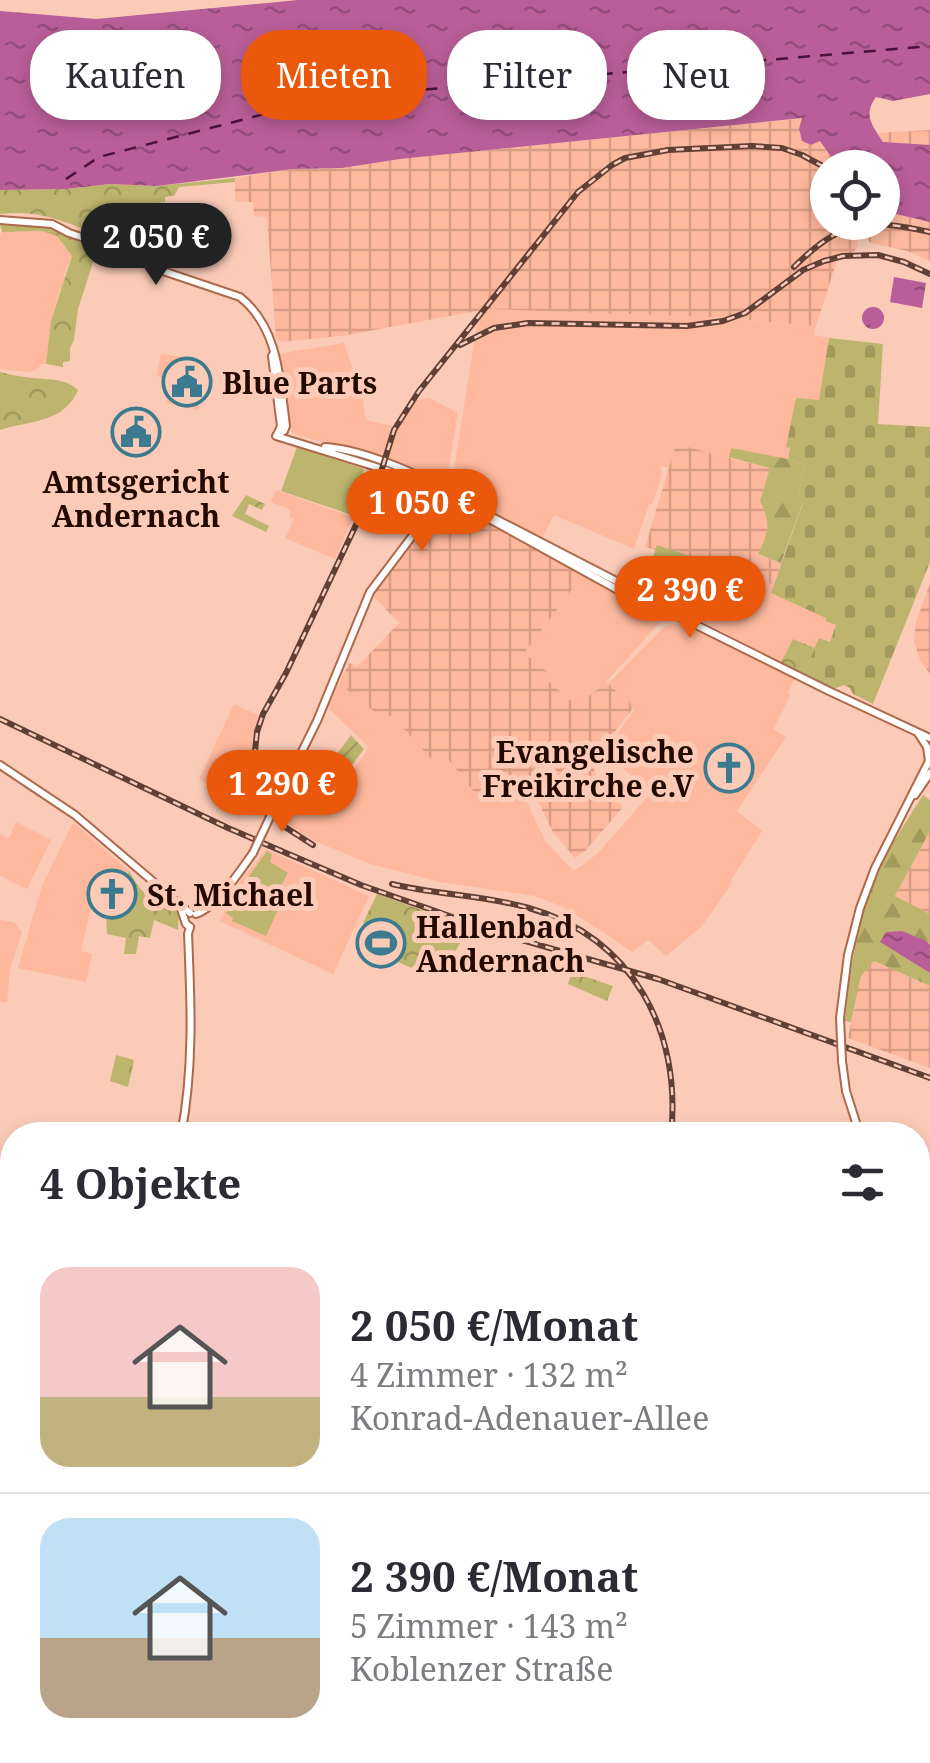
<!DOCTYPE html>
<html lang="de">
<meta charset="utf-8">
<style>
:root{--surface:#fff;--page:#f2f2f3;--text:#2b2b33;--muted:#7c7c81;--line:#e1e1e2;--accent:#ea580c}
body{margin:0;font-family:"Noto Serif",serif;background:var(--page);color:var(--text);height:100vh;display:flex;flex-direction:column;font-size:38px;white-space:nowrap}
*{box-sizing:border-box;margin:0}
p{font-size:32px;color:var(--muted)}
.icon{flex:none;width:55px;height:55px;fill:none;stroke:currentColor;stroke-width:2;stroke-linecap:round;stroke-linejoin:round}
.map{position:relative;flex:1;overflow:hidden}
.panel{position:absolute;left:0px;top:1122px;width:930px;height:642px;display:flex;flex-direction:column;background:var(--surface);border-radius:40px 40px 0 0;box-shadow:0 5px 15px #0003}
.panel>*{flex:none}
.top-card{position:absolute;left:30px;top:30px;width:870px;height:90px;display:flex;gap:20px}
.buttons{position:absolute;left:810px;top:150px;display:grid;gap:20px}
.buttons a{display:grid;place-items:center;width:90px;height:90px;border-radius:50%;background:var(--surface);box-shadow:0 5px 15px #0003;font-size:50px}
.price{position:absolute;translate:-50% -85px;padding:0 22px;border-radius:35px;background:var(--accent);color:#fff;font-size:32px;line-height:65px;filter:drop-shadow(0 2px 5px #0008)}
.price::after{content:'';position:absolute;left:50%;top:60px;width:30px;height:22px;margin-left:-15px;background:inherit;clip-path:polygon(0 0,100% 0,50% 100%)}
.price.on{background:#222;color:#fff}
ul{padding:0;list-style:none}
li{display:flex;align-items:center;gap:30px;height:250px;padding:0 40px}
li+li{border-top:2px solid var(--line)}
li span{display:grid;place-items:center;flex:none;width:280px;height:200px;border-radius:30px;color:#555}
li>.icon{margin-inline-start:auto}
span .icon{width:120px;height:120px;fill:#fffc;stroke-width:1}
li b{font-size:42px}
h2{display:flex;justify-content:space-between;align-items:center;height:120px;padding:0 40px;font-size:42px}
.tag{padding:0 35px;border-radius:40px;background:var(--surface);box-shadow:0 5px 15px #0003;font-size:35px;line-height:90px}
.tag.on{background:var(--accent);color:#fff}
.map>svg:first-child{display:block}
</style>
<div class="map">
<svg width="930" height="1763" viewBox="0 0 930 1763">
<defs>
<pattern id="industrial-grid" width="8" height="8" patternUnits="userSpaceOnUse" patternTransform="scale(2.5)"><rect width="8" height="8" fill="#fdb89d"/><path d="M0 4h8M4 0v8" fill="none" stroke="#d99d85"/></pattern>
<pattern id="grass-tufts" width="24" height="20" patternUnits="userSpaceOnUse" patternTransform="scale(2.5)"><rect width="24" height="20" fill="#bdb56d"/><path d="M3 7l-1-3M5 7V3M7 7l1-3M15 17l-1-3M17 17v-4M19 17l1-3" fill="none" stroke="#a29a5d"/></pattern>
<pattern id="forest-firs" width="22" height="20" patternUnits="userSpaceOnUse" patternTransform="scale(2.5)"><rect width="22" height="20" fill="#bdb56d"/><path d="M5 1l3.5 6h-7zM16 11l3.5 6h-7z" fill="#a29a5d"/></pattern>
<pattern id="cemetery-stones" width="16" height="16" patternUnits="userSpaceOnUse" patternTransform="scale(2.5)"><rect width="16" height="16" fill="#bdb56d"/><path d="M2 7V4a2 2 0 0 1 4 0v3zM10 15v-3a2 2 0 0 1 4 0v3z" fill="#a29a5d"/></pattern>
<pattern id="park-crowns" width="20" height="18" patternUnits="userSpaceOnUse" patternTransform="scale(2.5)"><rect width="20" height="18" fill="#bdb56d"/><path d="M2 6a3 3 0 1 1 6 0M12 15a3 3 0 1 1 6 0" fill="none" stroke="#a29a5d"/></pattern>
<pattern id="garden-furrows" width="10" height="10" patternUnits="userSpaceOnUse" patternTransform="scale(2.5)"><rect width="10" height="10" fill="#bdb56d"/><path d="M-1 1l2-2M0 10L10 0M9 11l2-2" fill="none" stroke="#a29a5d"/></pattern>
<pattern id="water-ripples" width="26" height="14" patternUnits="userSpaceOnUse" patternTransform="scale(2.5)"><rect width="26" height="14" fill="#b95e98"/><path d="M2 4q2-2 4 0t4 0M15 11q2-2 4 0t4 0" fill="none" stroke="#964c7a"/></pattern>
</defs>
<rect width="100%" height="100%" fill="#fbcbb8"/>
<!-- built -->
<g fill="#fdb89d">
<path d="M41 231 57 236 72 256 64 274 65 283 63 289H60L51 321 46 364H41L38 368 30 372 0 369V236L2 232Z"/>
<path d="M488 309 687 315 816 326 814 335 829 338 819 401 796 399 788 459 732 449 729 457 676 445 670 468 660 466 662 472 660 482 652 504H649L634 549 554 515 541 540 451 488 477 325Z"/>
<path d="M344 343 363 400 366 420 397 427 417 400 429 398 458 413 446 485 379 459 292 433 289 427 278 354Z"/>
<path d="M161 354 195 359V363L202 365 198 387 203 389 198 410 166 403 169 391 165 390 168 379 157 376Z"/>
<path d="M276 490 353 517 335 559 285 538 294 519 289 517 291 510 271 502Z"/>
<path d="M702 561 774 585 771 593 827 618 836 625 830 642 819 638 815 648 793 639 781 662 682 611 692 579Z"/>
<path d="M583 575 659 614 660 622 606 682 577 706 545 678 549 673 523 654Z"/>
<path d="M680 623 795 679 788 692 790 696 773 729 786 737 737 811 762 831 731 880 730 886 701 927 666 956 648 940 632 952 600 930 561 906 535 896 440 882 371 864 317 842 297 831 279 814 307 754 310 761 336 796 369 747 327 707 339 684 353 695 355 694 391 714 434 761 443 753 481 801 516 780 546 842 574 871 597 854 658 785 650 792 604 752 635 709 608 684 664 627Z"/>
<path d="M234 704 264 718 258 738 256 761 265 793 272 805 265 817 236 803 199 779Z"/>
<path d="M16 822 51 840 27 889 0 876V834L9 838Z"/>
<path d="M73 822 129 871 115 912 91 907 81 951 92 954 86 982 18 968 42 886Z"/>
<path d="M266 849 369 896 333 974 220 921 234 890Z"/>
<path d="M0 920 14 922 22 932 10 968 7 1003 0 1001Z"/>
</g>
<!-- industrial -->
<g fill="url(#industrial-grid)">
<path d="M804 118 799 129 802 141 811 145 820 141 837 167 828 168V222L855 223 858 245 851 257 837 260 816 326 715 317 488 309 347 335 282 342 276 339 267 217 254 216 253 202H237L235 199V178L293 169 342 168 400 159Z"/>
<path d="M930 130V145L889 144 883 142 877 133Z"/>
<path d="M883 211 930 222V261L907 251 871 243 866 238 864 227 867 226V223L882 222Z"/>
<path d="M676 444 770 468 760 501 768 518 767 536 758 554 781 563 774 585 658 546 656 550 645 547Z"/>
<path d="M446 497 513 538 583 575 524 653 549 673 546 679 577 706 606 682 634 707 602 748 596 759 594 772 623 807 586 850 575 858 553 832 525 775 481 801 444 754 434 762 391 715 384 719 366 705V701L356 694 354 695 339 684 349 663 358 666 399 623 372 595Z"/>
<path d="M930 583V674L920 660 914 641 916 622Z"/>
<path d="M930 831V914L895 896Z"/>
<path d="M874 961 930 986V1068L848 1038 861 976Z"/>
<path d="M12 1506V1589L0 1595V1508Z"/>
<path d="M280 1752 348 1763H199L197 1758 240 1753Z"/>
</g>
<!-- grass -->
<g fill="url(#grass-tufts)">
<path d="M657 545 702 560 692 579 682 611 642 591Z"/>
<path d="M117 1753H174L179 1763H121Z"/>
</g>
<!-- forest -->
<g fill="url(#forest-firs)">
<path d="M731 448 788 459 805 465 797 499 803 502 781 563 758 554C769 532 771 524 760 501L770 468 729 457Z"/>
<path d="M923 795 930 800V831L895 896 930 914V945L926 941 881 942 930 973V986L874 961 861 976 851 1022 845 1021C851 962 860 901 890 848 900 830 912 813 923 795Z"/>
</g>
<!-- cemetery -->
<g fill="url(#cemetery-stones)">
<path d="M829 338 883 344 878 424 930 427V562L873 704 853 694 850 688 844 685 833 689 803 674 819 638 830 642 836 625 826 621V618L771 593 803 503 797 499 805 465 788 459 790 448 786 447 796 398 819 400Z"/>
<path d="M12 1362V1399L0 1404V1372Z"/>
</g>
<!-- park -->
<g fill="url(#park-crowns)">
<path d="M235 178V182L179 187 174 196 165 197V202L126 207 127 217 118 215 106 237C67 224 43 209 0 214V190L66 189 110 184 157 186Z"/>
<path d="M0 224 46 226 98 247 78 309 74 340 70 348V361L63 362V367L46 364 51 321 72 256 57 236 41 231 2 232Z"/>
<path d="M0 372C11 375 22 377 33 378 50 380 65 378 78 390 64 423 31 420 0 430Z"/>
<path d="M246 495 265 504 262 510 249 504 245 514 269 526 266 532 232 516Z"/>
<path d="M793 639 815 648 803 674 781 662Z"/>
<path d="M129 871C141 891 143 898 167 898L179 914 178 930 154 920 150 938 139 936 136 954H124L126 938 107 934 106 913 116 912Z"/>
<path d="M377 894 467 926 462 940 450 960 427 950 416 970 398 962 403 950 399 948 402 941 363 923Z"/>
<path d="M572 972 613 986 607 1001 568 984Z"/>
<path d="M116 1055 134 1060 128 1087 110 1081Z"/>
</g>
<!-- garden -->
<path fill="url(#garden-furrows)" d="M351 735 364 749 334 789 315 763 332 761Z"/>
<!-- pitch -->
<g fill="#bdb56d">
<path d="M297 447 364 469 349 514 281 491Z"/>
<path d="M267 851 272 854 270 862 288 873 281 886 285 894 266 936 232 921 233 918 226 913 237 893Z"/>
<path d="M918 1227 930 1243V1381L918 1368Z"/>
<path d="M918 1633 930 1638V1706L918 1715Z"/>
<path d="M646 1752 825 1753 833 1763H641Z"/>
</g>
<!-- water -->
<g fill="url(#water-ripples)">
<path d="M298 0H930V94L893 101 876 97C863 115 872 125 883 142L930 145V222L883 211 882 168 838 167 820 141 811 145 802 141 799 129 802 118 400 159 342 168 293 169 157 186 110 184 66 189 0 190V11L96 19Z"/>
<path d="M894 277 926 283 922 308 890 302Z"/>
<circle cx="873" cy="318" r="11"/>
<path d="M902 931 926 941 930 945V973L880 942 886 932Z"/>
</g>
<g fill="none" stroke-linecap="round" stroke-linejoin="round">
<!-- ferry -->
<path stroke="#4c1139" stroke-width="2.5" stroke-dasharray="12 10" stroke-linecap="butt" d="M66 179 99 157 326 98 930 46"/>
<!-- tertiary casing -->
<g stroke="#ae684a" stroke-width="10">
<g id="tertiary">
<path d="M0 220 52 224 69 233 109 246 163 271 240 297C279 328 280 381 286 426L284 431 277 435"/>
<path d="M274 353 272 356 281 426 277 435"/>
<path d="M276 436 386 470 444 494 629 596 682 618 829 691 930 738"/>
<path d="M325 447C367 449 439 483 475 506"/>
<path d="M494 518 616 581 641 597"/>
<path d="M918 733 927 747 929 761"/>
<path d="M0 765 75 815 190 913"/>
<path d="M915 795 930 773"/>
<path d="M277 802 317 721 370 592 444 494"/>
<path d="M180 906 186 924 190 927"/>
<path d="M196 914C217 907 240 871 253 853"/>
<path d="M840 1018 848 955 860 908 875 868 930 759"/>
<path d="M842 1061 846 1091 860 1135"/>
<path d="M181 1135C194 1068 191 1002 188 934L190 927"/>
<path d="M918 1218 930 1233"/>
<path d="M0 1290 12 1317"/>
</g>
</g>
<!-- secondary casing -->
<g stroke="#ae684a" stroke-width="11">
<g id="secondary">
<path d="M918 1723 930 1715"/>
<path d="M113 1752 118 1763"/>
<path d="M856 1763 871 1752"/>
</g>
</g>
<!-- trunk casing -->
<g stroke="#ae684a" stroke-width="14">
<g id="trunk">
<path d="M7 1627 12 1651"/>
<path d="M0 1642 12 1613"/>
<path d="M0 1673 12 1676"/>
<path d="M0 1681 12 1683"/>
<path d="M177 1752 183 1763"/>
<path d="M367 1752 413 1763"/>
<path d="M408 1756 436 1763"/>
</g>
</g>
<!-- tertiary -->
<use href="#tertiary" stroke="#fff" stroke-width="6"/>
<!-- secondary -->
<use href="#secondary" stroke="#fff" stroke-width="8"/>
<!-- trunk -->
<use href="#trunk" stroke="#fff" stroke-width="10"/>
<!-- rail casing -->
<g stroke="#603f34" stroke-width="6">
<g id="rail">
<path d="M794 267C841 220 867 218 930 232"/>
<path d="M460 345 494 328 528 323 687 326 723 321 745 313 803 270 824 261 843 256 878 255 904 262 930 274"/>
<path d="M0 719 228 828 361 885 501 934 658 979 930 1078"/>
<path d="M313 845 285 827 265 800 258 784 254 761 257 732 263 714 286 673 381 472 394 430 419 391 578 192 612 165 625 158 668 150 752 146 782 148 802 155 828 169"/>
<path d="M392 884C437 895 484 895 529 908 633 938 682 1031 671 1135"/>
<path d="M557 1763 560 1752"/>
</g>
</g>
<!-- rail -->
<use href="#rail" stroke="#fbcbb8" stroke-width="2.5" stroke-dasharray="8" stroke-linecap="butt"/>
<!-- tertiary-bridge casing -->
<g stroke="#ae684a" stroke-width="10" stroke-linecap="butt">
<g id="tertiary-bridge">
<path d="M253 853 277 802"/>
<path d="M840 1018 842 1061"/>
</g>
</g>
<!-- tertiary-bridge -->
<use href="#tertiary-bridge" stroke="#fff" stroke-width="6"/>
</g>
<!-- icons -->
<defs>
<g id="civic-ring" transform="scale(2.5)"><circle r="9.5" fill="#fbcbb8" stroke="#3b7a8f" stroke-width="1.5"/><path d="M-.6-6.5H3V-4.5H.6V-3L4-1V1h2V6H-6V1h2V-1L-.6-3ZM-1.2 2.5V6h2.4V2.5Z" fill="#3b7a8f"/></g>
<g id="church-ring" transform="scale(2.5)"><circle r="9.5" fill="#fbcbb8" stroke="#3b7a8f" stroke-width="1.5"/><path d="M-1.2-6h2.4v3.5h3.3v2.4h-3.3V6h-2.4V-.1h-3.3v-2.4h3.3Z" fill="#3b7a8f"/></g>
<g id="stadium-ring" transform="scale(2.5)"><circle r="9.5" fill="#fbcbb8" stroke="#3b7a8f" stroke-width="1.5"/><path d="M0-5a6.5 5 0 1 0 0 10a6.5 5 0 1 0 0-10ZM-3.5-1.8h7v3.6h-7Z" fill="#3b7a8f"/></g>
</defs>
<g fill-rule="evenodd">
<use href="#civic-ring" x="187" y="382"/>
<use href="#civic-ring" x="136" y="432"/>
<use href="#church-ring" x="729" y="768"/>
<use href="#church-ring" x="112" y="894"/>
<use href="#stadium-ring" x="381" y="943"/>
</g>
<g text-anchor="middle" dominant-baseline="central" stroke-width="10" stroke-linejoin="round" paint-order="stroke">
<!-- poi labels -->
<g font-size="30" font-weight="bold" fill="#240901" stroke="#fbcbb8" text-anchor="start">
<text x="222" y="382">Blue Parts</text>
<text x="136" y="481" text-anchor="middle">Amtsgericht<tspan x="136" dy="34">Andernach</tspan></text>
<text x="694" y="751" text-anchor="end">Evangelische<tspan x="694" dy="34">Freikirche e.V</tspan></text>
<text x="147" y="894">St. Michael</text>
<text x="416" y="926">Hallenbad<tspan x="416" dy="34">Andernach</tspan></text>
</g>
</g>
</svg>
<div class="buttons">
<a><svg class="icon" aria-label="locate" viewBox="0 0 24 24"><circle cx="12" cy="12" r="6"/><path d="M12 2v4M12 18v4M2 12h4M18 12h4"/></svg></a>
</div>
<b class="price on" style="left:156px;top:288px">2 050 €</b>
<b class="price" style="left:422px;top:554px">1 050 €</b>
<b class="price" style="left:690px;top:641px">2 390 €</b>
<b class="price" style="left:282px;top:835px">1 290 €</b>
<div class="top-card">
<a class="tag">Kaufen</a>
<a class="tag on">Mieten</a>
<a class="tag">Filter</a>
<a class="tag">Neu</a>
</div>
<section class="panel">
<h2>4 Objekte<svg class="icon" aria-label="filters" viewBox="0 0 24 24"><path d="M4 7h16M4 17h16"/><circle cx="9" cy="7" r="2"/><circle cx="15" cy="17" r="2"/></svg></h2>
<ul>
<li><span style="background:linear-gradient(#f6c9c9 65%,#c2b280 0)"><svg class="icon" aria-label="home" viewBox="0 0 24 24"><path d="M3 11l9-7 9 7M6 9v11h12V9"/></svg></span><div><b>2 050 €/Monat</b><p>4 Zimmer · 132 m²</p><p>Konrad-Adenauer-Allee</p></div></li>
<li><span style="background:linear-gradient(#bfe0f5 60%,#b9a48a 0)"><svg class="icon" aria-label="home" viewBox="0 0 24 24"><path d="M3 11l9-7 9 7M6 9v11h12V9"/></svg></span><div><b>2 390 €/Monat</b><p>5 Zimmer · 143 m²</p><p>Koblenzer Straße</p></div></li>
</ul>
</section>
</div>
